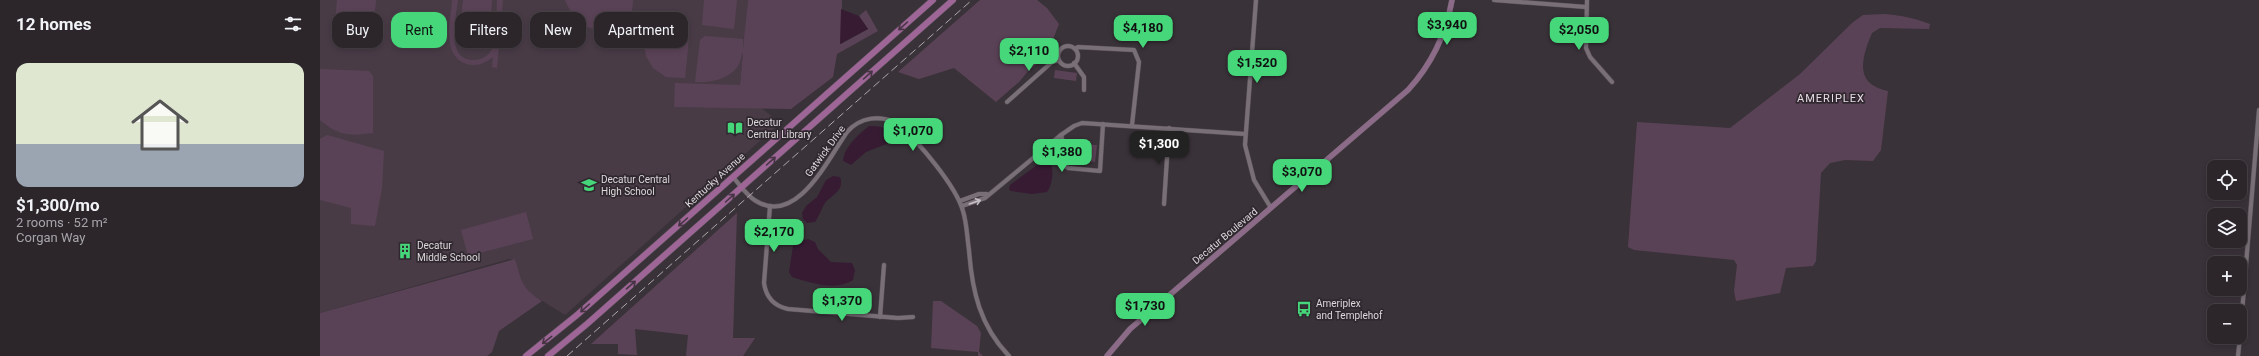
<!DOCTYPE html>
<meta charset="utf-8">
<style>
:root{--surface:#2c262b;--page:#383237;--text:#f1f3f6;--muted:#a6a5a9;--line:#484347;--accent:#45d77a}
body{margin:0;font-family:Roboto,sans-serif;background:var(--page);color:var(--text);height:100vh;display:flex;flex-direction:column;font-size:15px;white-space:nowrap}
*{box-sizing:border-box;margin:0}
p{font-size:13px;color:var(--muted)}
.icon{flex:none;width:22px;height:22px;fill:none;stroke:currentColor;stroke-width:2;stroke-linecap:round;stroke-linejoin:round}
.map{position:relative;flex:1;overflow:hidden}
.drawer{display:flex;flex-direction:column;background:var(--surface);width:320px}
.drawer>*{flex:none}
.banner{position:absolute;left:12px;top:12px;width:380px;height:36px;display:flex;gap:8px}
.tools{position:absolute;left:1887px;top:160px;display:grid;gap:8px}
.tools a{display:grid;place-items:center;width:40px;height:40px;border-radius:8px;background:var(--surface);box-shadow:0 2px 6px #0003,0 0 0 1px var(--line);font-size:20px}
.price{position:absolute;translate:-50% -34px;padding:0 9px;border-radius:8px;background:var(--accent);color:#111;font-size:13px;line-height:26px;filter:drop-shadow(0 1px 2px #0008)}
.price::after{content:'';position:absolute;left:50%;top:24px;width:12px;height:9px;margin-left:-6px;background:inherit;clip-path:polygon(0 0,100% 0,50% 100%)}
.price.selected{background:#222;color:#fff}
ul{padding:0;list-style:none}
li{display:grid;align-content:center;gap:8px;height:212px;padding:0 16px}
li+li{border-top:1px solid var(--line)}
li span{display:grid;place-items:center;height:124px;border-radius:12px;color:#555}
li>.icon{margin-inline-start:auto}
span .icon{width:72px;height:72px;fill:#fffc;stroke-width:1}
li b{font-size:17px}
h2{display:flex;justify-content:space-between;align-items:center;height:48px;padding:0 16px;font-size:17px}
.pill{padding:0 14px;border-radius:12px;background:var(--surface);box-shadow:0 2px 6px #0003,0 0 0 1px var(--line);font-size:14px;line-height:36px}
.pill.selected{background:var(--accent);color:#111}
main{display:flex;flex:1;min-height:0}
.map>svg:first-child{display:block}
</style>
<main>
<section class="drawer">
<h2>12 homes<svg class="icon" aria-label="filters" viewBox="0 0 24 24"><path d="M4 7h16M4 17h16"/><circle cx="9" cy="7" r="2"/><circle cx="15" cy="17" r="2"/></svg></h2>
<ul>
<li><span style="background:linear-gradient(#dfe7d0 65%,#9aa5b1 0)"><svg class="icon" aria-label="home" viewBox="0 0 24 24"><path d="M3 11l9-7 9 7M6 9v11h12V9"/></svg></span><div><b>$1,300/mo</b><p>2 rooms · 52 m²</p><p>Corgan Way</p></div></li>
</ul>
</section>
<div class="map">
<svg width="1939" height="356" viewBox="0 0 1939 356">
<rect width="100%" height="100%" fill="#3a3239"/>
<!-- built -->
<path fill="#483b46" d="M0 0H428L420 85 428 97 460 123 245 315 210 293 198 280 195 260 189 259 0 313Z"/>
<!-- green -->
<g fill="#5a4256">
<path d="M17 0H56L52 38 14 35Z"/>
<path d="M132 0H138C136 18 125 60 154 60 162 60 168 56 172 49 178 36 176 14 177 0H183L177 68 172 67 173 57C165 63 157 67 147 64 121 56 131 20 132 0Z"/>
<path d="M143 0H172L169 45 139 42Z"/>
<path d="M245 0H313L311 23 302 32C271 31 258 29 245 0Z"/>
<path d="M384 0H417L414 29 382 25Z"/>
<path d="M428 0H522L521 44 548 29 539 16 546 10 558 31 517 54 513 77 471 109 354 107 355 83 420 85 423 52C421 55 421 60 419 64 411 79 390 83 375 82L380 40 385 36 423 39V49Z"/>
<path d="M660 0H717L727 8 739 24 726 57 715 52 707 59 716 54 721 61 709 70 699 82 676 102 634 68 599 79 578 72Z"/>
<path d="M1564 14C1580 15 1594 18 1610 24L1609 29 1560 28 1552 33C1542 57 1533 84 1568 91L1561 150 1553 161 1525 160 1510 163 1501 173 1496 261 1493 266 1466 268 1460 293 1416 301 1414 291 1417 265 1414 260 1314 250 1308 247 1317 122 1410 128 1480 74 1532 23 1543 15Z"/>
<path d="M329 31 365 34 369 38 365 78 346 77 333 68 326 56 323 42Z"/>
<path d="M0 69 49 71 53 76V133C29 136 19 136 0 120Z"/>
<path d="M735 70 757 73 756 81 734 78Z"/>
<path d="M7 135 64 151 62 188 55 226 31 224V208L0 200V139Z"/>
<path d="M760 144 777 145 775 162 759 160 760 158 762 157Z"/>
<path d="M206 212 213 239 148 256 141 230Z"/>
<path d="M417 213 413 338H435L423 356H366L368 335 315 329 317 355 298 354V344H271Z"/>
<path d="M195 259C202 283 201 287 222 301L179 331 172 352 167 356H0V313Z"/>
<path d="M613 301H621L657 326 661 333 659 352 663 356H658V352L611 348Z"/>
</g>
<!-- water -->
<g fill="#361b33">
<path d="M521 9 539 16 548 29 520 44Z"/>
<path d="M549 126C561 126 575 127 569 143L546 152 531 165 523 161C524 147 539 134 549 126Z"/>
<path d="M728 157C735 167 733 183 727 192L712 194 691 191 689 189 690 185Z"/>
<path d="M513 176 520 177C525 190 512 195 505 203 501 209 499 217 495 222L487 223 483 219 482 213 486 206 497 197 506 180Z"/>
<path d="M488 239 495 242 498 249 511 262 532 263 535 270 533 280C516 291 490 283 472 277L469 272 473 246 475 243Z"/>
</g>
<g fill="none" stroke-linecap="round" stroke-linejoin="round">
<!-- street casing -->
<g stroke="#564f55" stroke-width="5">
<g id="street">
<path d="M936 0 925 145 934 180 951 208"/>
<path d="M1174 0 1266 7"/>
<path d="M1267 0 1266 48 1270 57 1292 82"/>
<circle cx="748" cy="56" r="10"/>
<path d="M755 49 758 47 814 50 819 62 812 125"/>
<path d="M754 63 764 77V90"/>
<path d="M687 102 732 62 739 60"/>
<path d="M741 135 744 146 743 164 748 168 780 171 783 124"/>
<path d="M413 177C420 185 427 196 436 201 477 226 508 159 527 132 540 117 561 114 578 124 598 141 636 186 643 211 647 224 647 237 649 250 652 291 660 326 689 356"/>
<path d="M640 201 659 194H667"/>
<path d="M844 204 849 128"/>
<path d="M450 206 444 283C446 297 454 306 468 309L578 318 593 317"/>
<path d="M642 206 665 198 741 135 754 126 762 123 925 134"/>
<path d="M560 317 564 265"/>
<path d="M1920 336 1939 110"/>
<path d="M1918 356 1920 337"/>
</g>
</g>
<!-- secondary casing -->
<g stroke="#564f55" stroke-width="6">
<path id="secondary" d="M787 356 810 329 1088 90C1111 65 1126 34 1132 0"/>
</g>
<!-- primary casing -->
<g stroke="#564f55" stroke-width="7">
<g id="primary">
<path d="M206 356 257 315 613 0"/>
<path d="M228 356 267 324 633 0"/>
</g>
</g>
<!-- street -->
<use href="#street" stroke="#797077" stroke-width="4"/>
<!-- secondary -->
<use href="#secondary" stroke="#8b6b87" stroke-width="5.5"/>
<!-- primary -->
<use href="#primary" stroke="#9e6697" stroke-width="6"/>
<!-- rail -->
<path stroke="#ada8ac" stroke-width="1" stroke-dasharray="8 4" stroke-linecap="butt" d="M247 356 652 0"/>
</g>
<!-- one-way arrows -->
<defs><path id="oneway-shaft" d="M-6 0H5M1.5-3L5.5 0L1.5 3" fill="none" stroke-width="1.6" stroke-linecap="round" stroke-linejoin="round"/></defs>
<g stroke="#463444">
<use href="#oneway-shaft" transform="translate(583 26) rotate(138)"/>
<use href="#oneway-shaft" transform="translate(548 75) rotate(-42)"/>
<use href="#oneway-shaft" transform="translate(451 161) rotate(-42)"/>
<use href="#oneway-shaft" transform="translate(410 198) rotate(-42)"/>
<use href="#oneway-shaft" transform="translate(363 222) rotate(138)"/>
<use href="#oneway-shaft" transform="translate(311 285) rotate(-41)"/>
<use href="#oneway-shaft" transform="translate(265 308) rotate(138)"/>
<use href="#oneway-shaft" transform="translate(227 340) rotate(142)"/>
</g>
<use stroke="#c4bec3" href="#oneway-shaft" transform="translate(655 202) rotate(-19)"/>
<!-- icons -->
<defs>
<g id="library-bare" transform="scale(1.2)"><path d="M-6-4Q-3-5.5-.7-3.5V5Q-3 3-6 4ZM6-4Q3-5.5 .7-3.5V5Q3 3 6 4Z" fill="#45d77a" stroke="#30282f" stroke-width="2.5" paint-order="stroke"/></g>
<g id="school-bare" transform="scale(1.2)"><path d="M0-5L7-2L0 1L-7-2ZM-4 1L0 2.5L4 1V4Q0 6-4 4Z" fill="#45d77a" stroke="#30282f" stroke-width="2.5" paint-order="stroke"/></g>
<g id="building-bare" transform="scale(1.2)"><path d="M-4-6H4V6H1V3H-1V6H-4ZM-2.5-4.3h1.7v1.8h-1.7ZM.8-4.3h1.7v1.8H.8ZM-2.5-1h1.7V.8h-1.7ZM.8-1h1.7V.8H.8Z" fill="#45d77a" stroke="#30282f" stroke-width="2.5" paint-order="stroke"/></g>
<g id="bus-bare" transform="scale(1.2)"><path d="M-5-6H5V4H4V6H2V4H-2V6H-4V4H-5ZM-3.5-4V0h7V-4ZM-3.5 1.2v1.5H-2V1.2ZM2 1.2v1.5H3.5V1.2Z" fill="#45d77a" stroke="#30282f" stroke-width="2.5" paint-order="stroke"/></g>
</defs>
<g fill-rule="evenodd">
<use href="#library-bare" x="415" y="128"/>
<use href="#school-bare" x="269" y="185"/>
<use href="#building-bare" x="85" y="251"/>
<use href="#bus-bare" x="984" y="309"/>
</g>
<g text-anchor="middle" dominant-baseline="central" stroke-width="3.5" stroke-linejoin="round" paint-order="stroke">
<!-- poi labels -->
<g font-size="10" fill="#ddd8dc" stroke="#30282f" text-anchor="start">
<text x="427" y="122">Decatur<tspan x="427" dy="12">Central Library</tspan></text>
<text x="281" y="179">Decatur Central<tspan x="281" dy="12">High School</tspan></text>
<text x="97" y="245">Decatur<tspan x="97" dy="12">Middle School</tspan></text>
<text x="996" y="303">Ameriplex<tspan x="996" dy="12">and Templehof</tspan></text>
</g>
<!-- street labels -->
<g font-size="10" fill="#ddd8dc" stroke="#30282f">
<text transform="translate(505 151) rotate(-54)">Gatwick Drive</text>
<text transform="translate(395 180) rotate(-42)">Kentucky Avenue</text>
<text transform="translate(905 236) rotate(-40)">Decatur Boulevard</text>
</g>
<!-- neighbourhood labels -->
<g font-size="11" letter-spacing="1" fill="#e6dbe4" stroke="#30282f">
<text x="1511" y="98">AMERIPLEX</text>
</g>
</g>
</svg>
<div class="tools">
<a><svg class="icon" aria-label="locate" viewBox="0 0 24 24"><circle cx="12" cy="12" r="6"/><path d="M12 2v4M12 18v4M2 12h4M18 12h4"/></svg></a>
<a><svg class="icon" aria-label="layers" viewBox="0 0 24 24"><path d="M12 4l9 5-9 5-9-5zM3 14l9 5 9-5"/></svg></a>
<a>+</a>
<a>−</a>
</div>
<b class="price" style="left:1127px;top:46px">$3,940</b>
<b class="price" style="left:823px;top:49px">$4,180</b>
<b class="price" style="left:1259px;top:51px">$2,050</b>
<b class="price" style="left:709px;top:72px">$2,110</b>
<b class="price" style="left:937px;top:84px">$1,520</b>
<b class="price" style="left:593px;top:152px">$1,070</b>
<b class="price selected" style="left:839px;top:165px">$1,300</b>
<b class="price" style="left:742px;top:173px">$1,380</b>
<b class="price" style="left:982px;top:193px">$3,070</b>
<b class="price" style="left:454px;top:253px">$2,170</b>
<b class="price" style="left:522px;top:322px">$1,370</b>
<b class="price" style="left:825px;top:327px">$1,730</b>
<div class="banner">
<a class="pill">Buy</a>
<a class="pill selected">Rent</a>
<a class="pill">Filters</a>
<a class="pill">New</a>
<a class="pill">Apartment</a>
</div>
</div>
</main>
